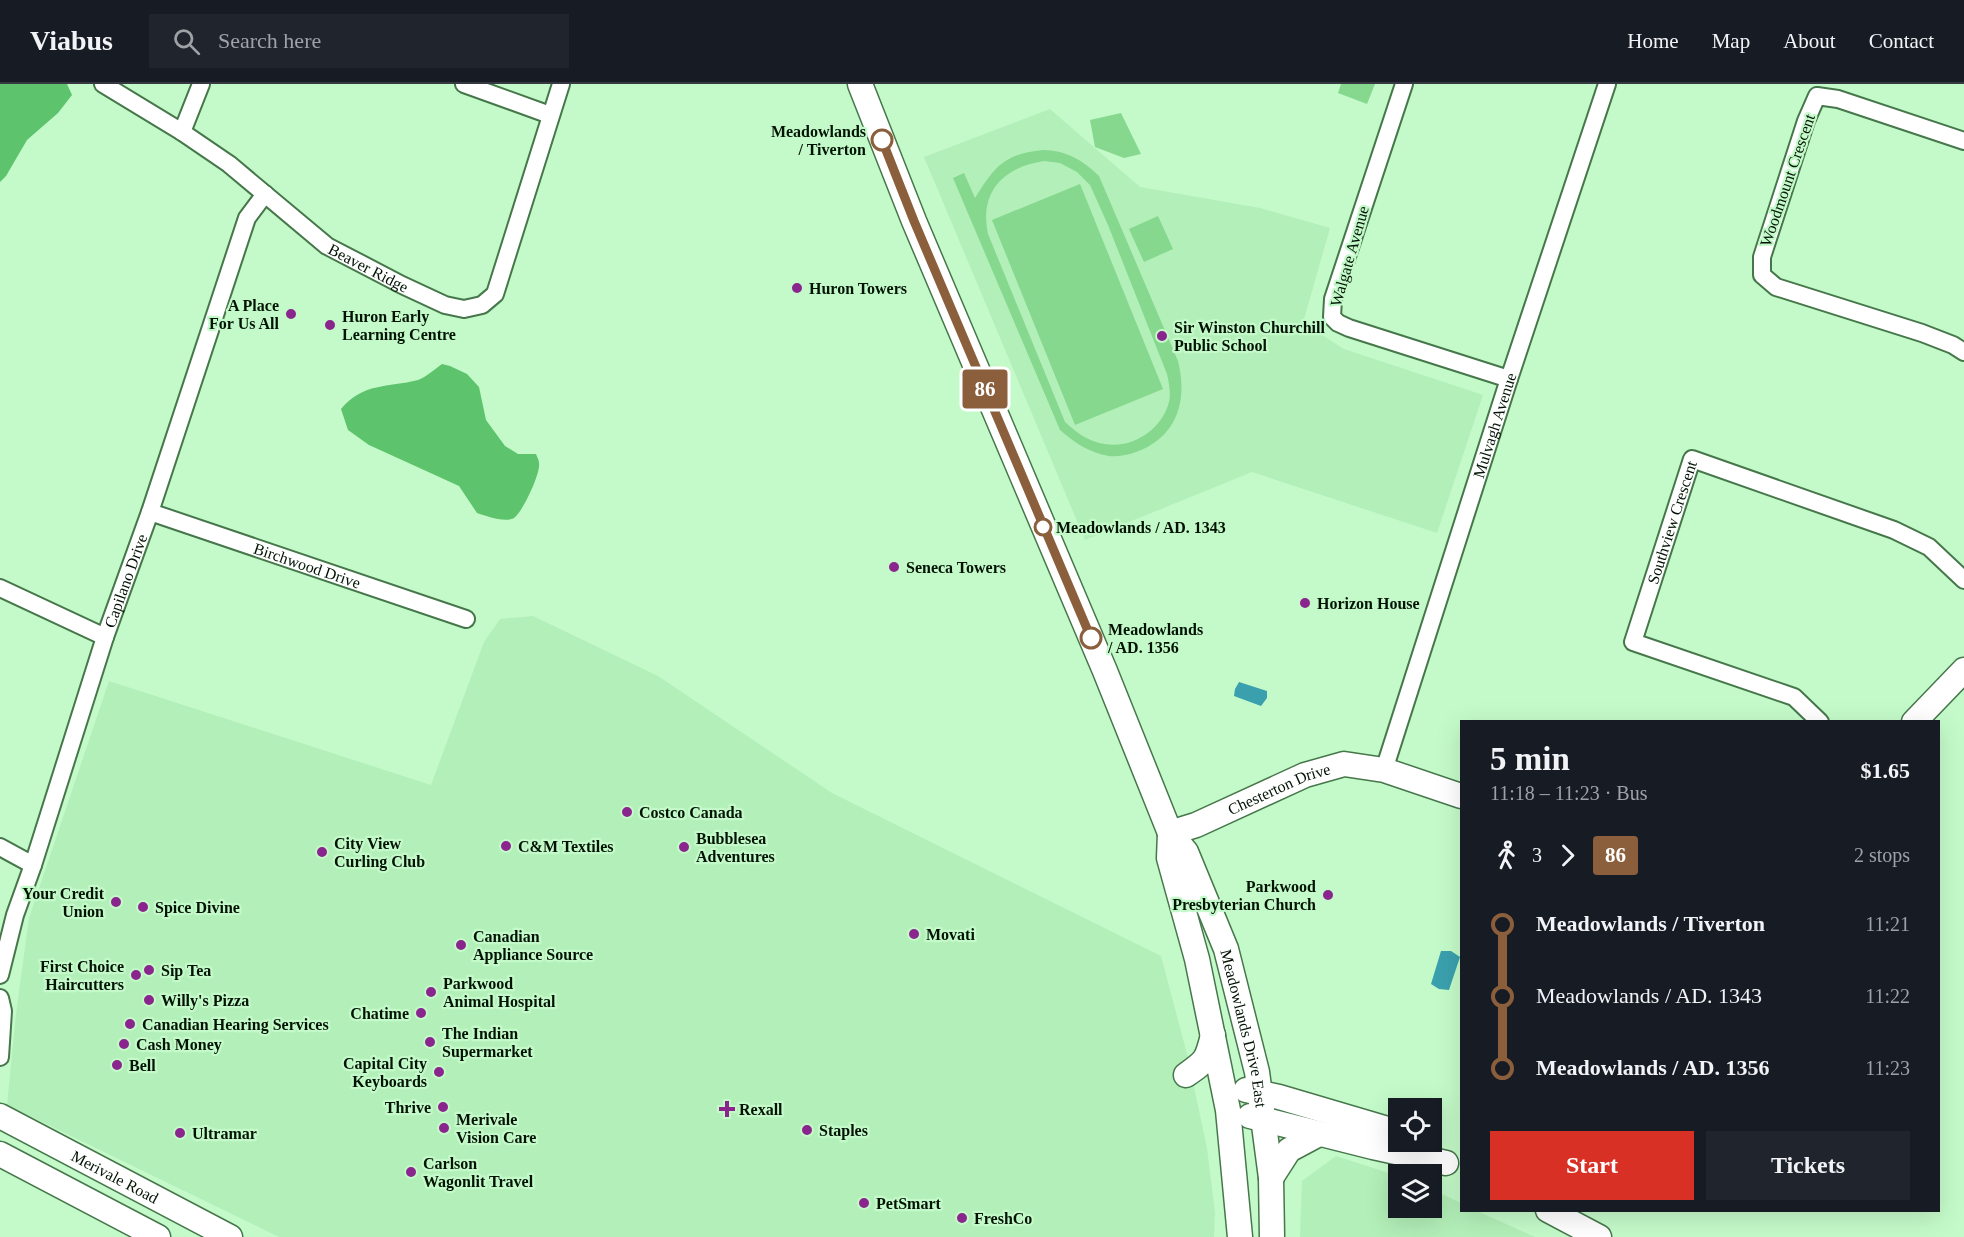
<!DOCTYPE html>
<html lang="en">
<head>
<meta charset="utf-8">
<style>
  :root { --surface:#171b24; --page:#20242c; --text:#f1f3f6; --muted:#9ea1a6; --line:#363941; --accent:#d93025 }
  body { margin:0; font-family:"Times New Roman",serif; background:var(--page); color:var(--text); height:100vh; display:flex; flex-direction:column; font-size:22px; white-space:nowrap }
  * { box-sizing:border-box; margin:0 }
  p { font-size:20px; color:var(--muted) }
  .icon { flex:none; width:33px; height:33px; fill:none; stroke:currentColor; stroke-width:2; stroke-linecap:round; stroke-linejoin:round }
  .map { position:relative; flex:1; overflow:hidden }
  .sheet { position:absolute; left:1460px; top:636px; width:480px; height:492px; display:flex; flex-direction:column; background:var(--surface); border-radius:0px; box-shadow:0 6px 24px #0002 }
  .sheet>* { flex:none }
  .badge { padding:0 12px; border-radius:4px; font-size:21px; line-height:39px }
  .buttons { position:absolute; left:1388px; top:1014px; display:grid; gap:12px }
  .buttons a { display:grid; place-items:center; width:54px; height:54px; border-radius:0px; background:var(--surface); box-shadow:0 6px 24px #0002; font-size:30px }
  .map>.badge { position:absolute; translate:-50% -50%; box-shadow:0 0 0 3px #fff }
  .legs { display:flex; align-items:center; gap:9px; height:66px; padding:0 30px; font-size:20px }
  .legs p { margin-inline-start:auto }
  .headline { display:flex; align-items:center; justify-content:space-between; height:102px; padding:0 30px }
  h1 { font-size:33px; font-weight:600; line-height:45px }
  .action { display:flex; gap:12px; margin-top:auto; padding:12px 30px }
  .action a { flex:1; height:69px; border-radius:0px; background:var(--accent); color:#fff; font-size:24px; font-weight:600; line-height:69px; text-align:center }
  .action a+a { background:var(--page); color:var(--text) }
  ul { padding:0 30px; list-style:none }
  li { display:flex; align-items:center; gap:21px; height:72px; font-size:22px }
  li i { display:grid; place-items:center; width:9px; height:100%; margin:0 8px; background:currentColor }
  li i::after { content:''; width:15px; height:15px; margin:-8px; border:4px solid; border-radius:50%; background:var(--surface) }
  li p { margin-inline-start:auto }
  li:first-child i { background:linear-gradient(#0000 50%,currentColor 0) }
  li:last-child i { background:linear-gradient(currentColor 50%,#0000 0) }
  header { display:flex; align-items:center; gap:36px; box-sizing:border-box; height:84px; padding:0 30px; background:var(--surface); border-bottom:2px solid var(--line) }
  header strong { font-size:28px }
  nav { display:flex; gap:33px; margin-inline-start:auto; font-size:21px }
  .search { width:420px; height:54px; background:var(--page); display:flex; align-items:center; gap:15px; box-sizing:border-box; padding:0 21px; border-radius:0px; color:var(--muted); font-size:22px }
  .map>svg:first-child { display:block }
  .built { fill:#b3efb8 }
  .green { fill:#85d88e; fill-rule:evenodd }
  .forest { fill:#5dc36c }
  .water { fill:#3aa0ad }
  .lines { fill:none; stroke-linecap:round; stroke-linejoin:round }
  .street-casing { stroke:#46774b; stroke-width:20 }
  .secondary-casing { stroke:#46774b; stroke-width:27 }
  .street { stroke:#fff; stroke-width:16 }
  .secondary { stroke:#fff; stroke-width:24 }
  .line-1-casing { stroke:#fff; stroke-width:14 }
  .line-1 { stroke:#8b5e3c; stroke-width:9 }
  .stop-1-dot { fill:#fff; stroke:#8b5e3c; stroke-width:3 }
  .poi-dot { fill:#8a258d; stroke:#c4fac9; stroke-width:2 }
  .labels { text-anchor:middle; stroke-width:4.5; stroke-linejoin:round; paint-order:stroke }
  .stop-label { font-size:16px; font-weight:bold; fill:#021304; stroke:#c4fac9; text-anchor:start }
  .street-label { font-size:16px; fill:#021304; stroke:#c4fac9 }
  .poi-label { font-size:16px; font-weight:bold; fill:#021304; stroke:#c4fac9; text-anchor:start }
</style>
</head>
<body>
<header>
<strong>Viabus</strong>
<div class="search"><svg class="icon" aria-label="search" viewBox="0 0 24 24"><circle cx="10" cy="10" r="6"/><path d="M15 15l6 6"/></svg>Search here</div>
<nav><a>Home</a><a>Map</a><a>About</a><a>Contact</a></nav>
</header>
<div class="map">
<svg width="1964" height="1153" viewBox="0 0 1964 1153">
  <rect width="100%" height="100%" fill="#c4fac9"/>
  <!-- built -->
  <g class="built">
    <path d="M1050 25 1140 103 1260 124 1330 144 1303 239 1344 265 1483 311 1437 449 1252 388 1085 456 924 73Z"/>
    <path d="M533 532 658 592 832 709 1161 872 1187 970 1207 1064 1215 1129 1214 1153H279L7 1021 16 930 29 834 109 597 431 701 484 558 500 535Z"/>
    <path d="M1336 1072 1398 1092V1124H1431V1105L1461 1119V1126L1477 1127 1535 1153H1300L1302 1097Z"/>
  </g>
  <!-- green -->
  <g class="green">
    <path d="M1341 0H1375L1367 20 1338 9Z"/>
    <path d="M1121 29 1141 70 1124 74 1095 63 1090 36Z"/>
    <path d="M1043 66C1065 66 1083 76 1099 92L1178 277C1188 317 1177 353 1136 368 1128 371 1117 373 1109 372 1089 369 1074 358 1060 346L953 94 964 89 975 114C995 82 1004 70 1043 66ZM1044 77 1060 79 1077 88 1090 101 1108 141 1167 290C1169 299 1171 309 1169 318 1162 345 1133 365 1105 360 1089 358 1077 349 1065 338L988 150C979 107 1004 83 1044 77Z"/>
    <path d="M1080 100 1163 305 1075 341 992 136Z"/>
    <path d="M1158 132 1173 165 1144 178 1129 145Z"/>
  </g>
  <!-- forest -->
  <g class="forest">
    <path d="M0 0H67L72 11 58 29 27 56 6 92 0 98Z"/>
    <path d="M442 280 450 282 467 290 479 303 486 336 505 362 518 370H536C537 373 539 376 539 379 541 389 522 429 514 434 505 439 486 432 477 429L459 402 369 361 348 346 341 325C364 298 387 304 418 296 426 293 435 285 442 280Z"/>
  </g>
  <!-- water -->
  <g class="water">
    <path d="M1239 598 1267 607V614L1261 622 1234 612 1235 605Z"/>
    <path d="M1441 867H1451L1460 873 1449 906 1439 905 1431 900Z"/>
  </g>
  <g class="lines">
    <defs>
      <g id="street">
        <path id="s1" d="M103 0 182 48 229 80 327 162 402 201 445 221 464 225 482 221 495 210 561 0"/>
        <path d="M464 0 550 31"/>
        <path d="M1404 0 1333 215 1332 233 1338 239 1349 244 1509 295"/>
        <path d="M182 48 201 0"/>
        <path d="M1964 57 1838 15 1817 12 1806 37 1762 173V191L1776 203 1922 249 1953 261 1964 268"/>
        <path id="s2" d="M150 428 466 535"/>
        <path d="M0 504 105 553"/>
        <path id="s3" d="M1820 638 1794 613 1633 558 1692 375 1894 446 1929 463 1964 496"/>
        <path id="s4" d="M1384 686 1509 295 1607 0"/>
        <path d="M0 763 33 781"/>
        <path id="s5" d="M0 891 15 831 33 781 105 553 150 428 247 134 265 110"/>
        <path d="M0 914 3 927 0 973"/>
      </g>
      <g id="secondary">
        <path id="s6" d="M860 0 914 137 1105 587 1170 749 1186 768 1226 865 1257 988 1271 1094 1272 1153"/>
        <path d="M1914 638 1964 586"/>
        <path d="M1170 749 1169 774 1197 875 1228 1026 1240 1153"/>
        <path id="s7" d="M1170 749 1196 741 1305 691 1344 680 1384 686 1461 712"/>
        <path d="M1186 991C1206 977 1207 976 1213 951"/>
        <path d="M1246 1006 1279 1013 1384 1044 1398 1050"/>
        <path id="s8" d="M0 1032 230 1153"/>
        <path d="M1250 1032 1373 1063 1446 1079"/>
        <path d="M0 1070 158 1153"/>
        <path d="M1271 1094 1289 1066 1319 1050"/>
        <path d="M1548 1126 1599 1153"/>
      </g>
    </defs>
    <!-- street casing -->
    <use href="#street" class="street-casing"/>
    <!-- secondary casing -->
    <use href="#secondary" class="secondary-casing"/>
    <!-- street -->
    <use href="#street" class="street"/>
    <!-- secondary -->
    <use href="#secondary" class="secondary"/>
  </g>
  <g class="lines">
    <defs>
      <path id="line-1" d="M882 56 914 137 1091 554"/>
    </defs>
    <!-- line-1 casing -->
    <use href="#line-1" class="line-1-casing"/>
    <!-- line-1 -->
    <use href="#line-1" class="line-1"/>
  </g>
  <!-- markers -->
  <g class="stop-1-dot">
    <circle cx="882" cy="56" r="10"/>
    <circle cx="1043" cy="443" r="8"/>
    <circle cx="1091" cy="554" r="10"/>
  </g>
  <g class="poi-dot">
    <circle cx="797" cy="204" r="6"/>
    <circle cx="291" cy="230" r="6"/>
    <circle cx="330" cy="241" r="6"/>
    <circle cx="1162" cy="252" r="6"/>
    <circle cx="894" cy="483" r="6"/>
    <circle cx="1305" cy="519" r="6"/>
    <circle cx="627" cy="728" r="6"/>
    <circle cx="506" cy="762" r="6"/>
    <circle cx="684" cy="763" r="6"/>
    <circle cx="322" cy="768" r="6"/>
    <circle cx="1328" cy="811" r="6"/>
    <circle cx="116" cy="818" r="6"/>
    <circle cx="143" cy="823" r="6"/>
    <circle cx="914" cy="850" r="6"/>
    <circle cx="461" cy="861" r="6"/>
    <circle cx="149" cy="886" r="6"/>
    <circle cx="136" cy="891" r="6"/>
    <circle cx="431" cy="908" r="6"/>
    <circle cx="149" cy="916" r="6"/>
    <circle cx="421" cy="929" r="6"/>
    <circle cx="130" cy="940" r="6"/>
    <circle cx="430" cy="958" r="6"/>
    <circle cx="124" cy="960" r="6"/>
    <circle cx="117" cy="981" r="6"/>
    <circle cx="439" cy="988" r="6"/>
    <circle cx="443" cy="1023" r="6"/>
    <path d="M724 1016h6v6h6v6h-6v6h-6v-6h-6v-6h6z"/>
    <circle cx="444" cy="1044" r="6"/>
    <circle cx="807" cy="1046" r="6"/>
    <circle cx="180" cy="1049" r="6"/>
    <circle cx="411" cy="1088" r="6"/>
    <circle cx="864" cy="1119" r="6"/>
    <circle cx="962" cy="1134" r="6"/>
  </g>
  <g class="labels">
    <!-- stop labels -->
    <g class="stop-label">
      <text x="866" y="53" text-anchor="end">Meadowlands<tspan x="866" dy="18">/ Tiverton</tspan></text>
      <text x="1056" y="449">Meadowlands / AD. 1343</text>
      <text x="1108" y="551">Meadowlands<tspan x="1108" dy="18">/ AD. 1356</tspan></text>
    </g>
    <!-- street labels -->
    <g class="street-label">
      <text transform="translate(1787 96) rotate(-71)" y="6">Woodmount Crescent</text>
      <text transform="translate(1349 172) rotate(-74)" y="6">Walgate Avenue</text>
      <text dy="6" stroke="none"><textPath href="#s1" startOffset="324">Beaver Ridge</textPath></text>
      <text dy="6" stroke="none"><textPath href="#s4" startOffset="362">Mulvagh Avenue</textPath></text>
      <text dy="6" stroke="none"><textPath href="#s3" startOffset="332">Southview Crescent</textPath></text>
      <text dy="6" stroke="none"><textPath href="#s2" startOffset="166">Birchwood Drive</textPath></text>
      <text dy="6" stroke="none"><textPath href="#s5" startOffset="414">Capilano Drive</textPath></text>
      <text dy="6" stroke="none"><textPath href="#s7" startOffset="118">Chesterton Drive</textPath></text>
      <text dy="6" stroke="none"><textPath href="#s6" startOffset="1022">Meadowlands Drive East</textPath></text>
      <text dy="6" stroke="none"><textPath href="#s8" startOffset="130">Merivale Road</textPath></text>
    </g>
    <!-- poi labels -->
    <g class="poi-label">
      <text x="809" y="210">Huron Towers</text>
      <text x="279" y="227" text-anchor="end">A Place<tspan x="279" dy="18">For Us All</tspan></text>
      <text x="342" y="238">Huron Early<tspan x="342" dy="18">Learning Centre</tspan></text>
      <text x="1174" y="249">Sir Winston Churchill<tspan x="1174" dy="18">Public School</tspan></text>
      <text x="906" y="489">Seneca Towers</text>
      <text x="1317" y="525">Horizon House</text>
      <text x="639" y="734">Costco Canada</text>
      <text x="696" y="760">Bubblesea<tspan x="696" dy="18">Adventures</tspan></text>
      <text x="334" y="765">City View<tspan x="334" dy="18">Curling Club</tspan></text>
      <text x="518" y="768">C&amp;M Textiles</text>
      <text x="1316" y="808" text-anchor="end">Parkwood<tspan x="1316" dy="18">Presbyterian Church</tspan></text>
      <text x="104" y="815" text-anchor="end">Your Credit<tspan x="104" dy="18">Union</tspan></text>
      <text x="155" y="829">Spice Divine</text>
      <text x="926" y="856">Movati</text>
      <text x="473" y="858">Canadian<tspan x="473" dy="18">Appliance Source</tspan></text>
      <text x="124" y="888" text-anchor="end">First Choice<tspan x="124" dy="18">Haircutters</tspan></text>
      <text x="161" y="892">Sip Tea</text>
      <text x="443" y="905">Parkwood<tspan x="443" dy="18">Animal Hospital</tspan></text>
      <text x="161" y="922">Willy's Pizza</text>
      <text x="409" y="935" text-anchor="end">Chatime</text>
      <text x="142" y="946">Canadian Hearing Services</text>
      <text x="442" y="955">The Indian<tspan x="442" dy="18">Supermarket</tspan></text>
      <text x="136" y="966">Cash Money</text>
      <text x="427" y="985" text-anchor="end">Capital City<tspan x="427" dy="18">Keyboards</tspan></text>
      <text x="129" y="987">Bell</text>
      <text x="431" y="1029" text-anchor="end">Thrive</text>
      <text x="739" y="1031">Rexall</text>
      <text x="456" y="1041">Merivale<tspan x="456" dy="18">Vision Care</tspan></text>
      <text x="819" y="1052">Staples</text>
      <text x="192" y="1055">Ultramar</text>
      <text x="423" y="1085">Carlson<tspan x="423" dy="18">Wagonlit Travel</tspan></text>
      <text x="876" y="1125">PetSmart</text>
      <text x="974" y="1140">FreshCo</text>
    </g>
  </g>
</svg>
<div class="buttons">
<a><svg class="icon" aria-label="locate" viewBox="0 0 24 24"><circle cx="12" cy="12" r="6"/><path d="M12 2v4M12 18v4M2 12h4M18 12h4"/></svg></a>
<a><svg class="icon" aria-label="layers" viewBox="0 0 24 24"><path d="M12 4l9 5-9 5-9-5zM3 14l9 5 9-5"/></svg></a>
</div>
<b class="badge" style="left:985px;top:305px;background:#8b5e3c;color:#fff">86</b>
<section class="sheet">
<div class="headline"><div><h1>5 min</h1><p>11:18 – 11:23 · Bus</p></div><b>$1.65</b></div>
<div class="legs"><svg class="icon" aria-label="walk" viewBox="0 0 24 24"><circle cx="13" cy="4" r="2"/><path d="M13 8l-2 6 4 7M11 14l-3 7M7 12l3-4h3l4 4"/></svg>3<svg class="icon" aria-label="forward" viewBox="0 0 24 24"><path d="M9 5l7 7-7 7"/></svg><b class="badge" style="background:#8b5e3c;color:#fff">86</b><p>2 stops</p></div>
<ul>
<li><i style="color:#8b5e3c"></i><b>Meadowlands / Tiverton</b><p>11:21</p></li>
<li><i style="color:#8b5e3c"></i><span>Meadowlands / AD. 1343</span><p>11:22</p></li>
<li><i style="color:#8b5e3c"></i><b>Meadowlands / AD. 1356</b><p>11:23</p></li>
</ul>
<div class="action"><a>Start</a><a>Tickets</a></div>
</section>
</div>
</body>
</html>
